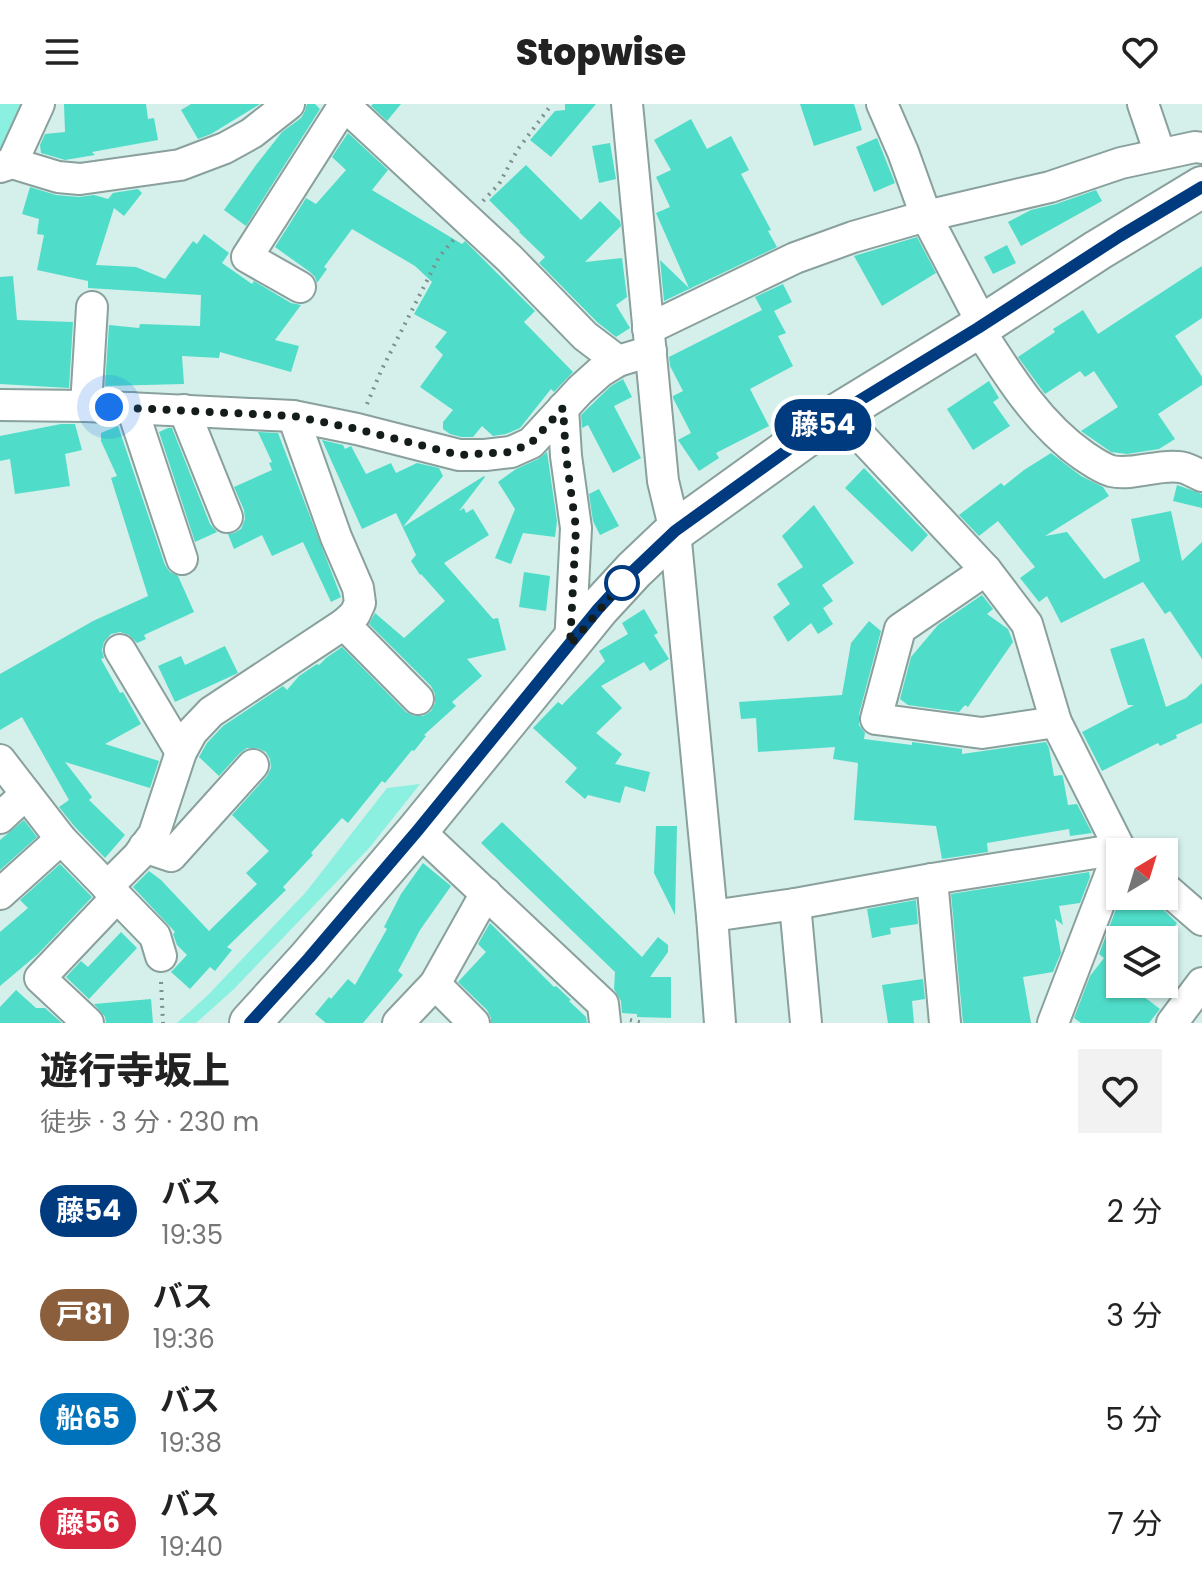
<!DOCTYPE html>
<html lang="ja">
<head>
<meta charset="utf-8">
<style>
  :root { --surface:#fff; --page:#f2f2f2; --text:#222; --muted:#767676 }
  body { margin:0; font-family:Poppins,"Noto Sans JP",sans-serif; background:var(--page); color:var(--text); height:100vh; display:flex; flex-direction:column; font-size:30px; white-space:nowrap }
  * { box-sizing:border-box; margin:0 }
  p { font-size:26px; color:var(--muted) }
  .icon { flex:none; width:44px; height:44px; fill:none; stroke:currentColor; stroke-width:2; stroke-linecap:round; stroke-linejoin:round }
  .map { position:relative; height:919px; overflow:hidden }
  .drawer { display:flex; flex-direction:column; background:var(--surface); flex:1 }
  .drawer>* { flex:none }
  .badge { padding:0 16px; border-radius:26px; font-size:28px; line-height:52px }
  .needle { width:52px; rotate:38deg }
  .fabs { position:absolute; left:1106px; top:734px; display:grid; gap:16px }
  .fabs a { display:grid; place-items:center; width:72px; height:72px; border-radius:0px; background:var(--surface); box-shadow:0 2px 6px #0004; font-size:40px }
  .you { position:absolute; width:40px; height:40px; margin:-20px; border:6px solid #fff; border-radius:50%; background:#1a73e8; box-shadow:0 0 0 12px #1a73e833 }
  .map>.badge { position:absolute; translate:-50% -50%; box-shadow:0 0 0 4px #fff }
  .round { display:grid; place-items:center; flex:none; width:84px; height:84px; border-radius:0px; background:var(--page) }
  .headline { display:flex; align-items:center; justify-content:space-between; height:136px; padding:0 40px }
  h1 { font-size:38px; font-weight:800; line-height:60px }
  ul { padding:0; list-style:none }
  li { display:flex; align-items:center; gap:24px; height:104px; padding:0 40px }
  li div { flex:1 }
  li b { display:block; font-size:30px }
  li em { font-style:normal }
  li .badge { min-width:88px; font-weight:700; text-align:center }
  header { display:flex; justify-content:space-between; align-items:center; height:104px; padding:0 40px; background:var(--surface); font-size:36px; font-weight:800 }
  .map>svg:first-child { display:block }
  .green { fill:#8bf0df }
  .building { fill:#4fddc9 }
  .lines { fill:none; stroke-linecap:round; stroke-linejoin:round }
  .minor-casing { stroke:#89a09c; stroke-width:34 }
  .major-casing { stroke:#89a09c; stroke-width:44 }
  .path { stroke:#7e908d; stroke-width:4; stroke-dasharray:2 6; stroke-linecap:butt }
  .minor { stroke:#fff; stroke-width:30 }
  .major { stroke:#fff; stroke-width:40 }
  .line-casing { stroke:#fff; stroke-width:18 }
  .line { stroke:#003b80; stroke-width:12 }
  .walk { stroke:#141d1b; stroke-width:8; stroke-dasharray:0 14.4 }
  .stop-dot { fill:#fff; stroke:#003b80; stroke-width:4 }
</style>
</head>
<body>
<header><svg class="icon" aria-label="menu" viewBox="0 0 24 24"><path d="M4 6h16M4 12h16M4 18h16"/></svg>Stopwise<svg class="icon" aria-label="heart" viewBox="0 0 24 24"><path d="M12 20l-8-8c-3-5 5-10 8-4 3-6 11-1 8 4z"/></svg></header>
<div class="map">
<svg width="1202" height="919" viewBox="0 0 1202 919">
  <rect width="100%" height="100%" fill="#d5efea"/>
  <!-- green -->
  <g class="green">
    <path d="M0 0H27V4L0 45Z"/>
    <path d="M420 680 370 743 233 886 196 919H177L208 891 306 788 387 684Z"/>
  </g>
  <!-- building -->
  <g class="building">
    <path d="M64 0H146L148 15 154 14 158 36 92 48 95 51 65 56 41 49 40 41 45 30 65 28Z"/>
    <path d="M191 0H260L211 30 198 35 181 6Z"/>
    <path d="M307 0H315L320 5 246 122 224 106 256 61 282 28 301 14 305 7Z"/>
    <path d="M373 0H401L387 17 371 2Z"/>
    <path d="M565 0H596L551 53 530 36 555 7 565 6Z"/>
    <path d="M800 0H854L862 26 814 42Z"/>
    <path d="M691 15 707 45 731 32 749 66 741 70 771 126 768 127 777 143 664 197 660 156 689 184 656 109 670 103 656 73 671 66 654 36Z"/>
    <path d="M348 29 388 66 372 86 462 140 465 137 535 207 524 218 573 268 554 288 551 285 520 324 506 330 493 332 482 322 473 333H461L450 330 443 325V318L453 306 420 283 443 251 435 243 447 228 414 210 432 178 415 162 352 125 324 163 327 165 317 179 315 173 310 168 275 143 306 94 316 100 346 66 332 53Z"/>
    <path d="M877 34 895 79 874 88 856 43Z"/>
    <path d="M610 39 616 75 599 79 592 42Z"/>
    <path d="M526 61 581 116 600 97 620 117 621 122 585 158 622 154 627 193 616 201 630 224 616 233 597 218 539 159 545 153 519 128 520 127 489 96Z"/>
    <path d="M30 83 56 91 79 93 94 91 108 95 113 89 138 85 142 89 124 112 114 104 96 161 136 163 165 175 193 137 197 140 204 130 229 149 222 159 252 180 254 177 291 199 301 201 275 236 299 242 291 268 220 248 219 254 182 252 184 280 105 282 109 221 139 224 140 220 200 222 201 191 88 184V177L37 166 44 131 37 130 39 115 22 110Z"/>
    <path d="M1096 86 1102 97 1021 142 1008 118 1031 106 1056 100Z"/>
    <path d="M917 133 936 169 882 202 854 152Z"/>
    <path d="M1007 141 1016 159 993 170 984 153Z"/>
    <path d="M1202 162V214L1175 232 1202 273V281L1158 310 1175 335 1159 345 1127 350 1111 348 1081 327 1118 303 1094 267 1085 273 1080 267 1045 290 1018 253 1055 228 1053 225 1083 206 1098 230Z"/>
    <path d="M13 172 17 216 73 218 69 284 0 280V173Z"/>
    <path d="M783 180 792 198 774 207 786 229 778 232 793 262 750 285 769 322 716 349 719 354 699 367 678 336 691 329 673 294V292L683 287 670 262 669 253 762 206 755 193Z"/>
    <path d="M623 275 632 293 614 302 641 354 613 369 588 321 582 324 581 311 611 282Z"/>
    <path d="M989 277 999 294 993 298 1010 322 973 346 947 305Z"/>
    <path d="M61 320H75L82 346 65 350 70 382 15 390 10 355 0 357V332Z"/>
    <path d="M118 322 165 461 170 468 178 472 194 508 144 531 146 535 137 539 129 531 120 528 111 530 104 538 102 546 104 554 101 555 120 589 123 588 141 620 105 640 159 657 150 684 65 658 92 693 89 696 125 731 105 754 75 723 59 703 69 696 22 613 0 626V570L93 517 148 492 111 374 117 372 101 337V329Z"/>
    <path d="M168 324H172L210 420 217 428 195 438 159 328Z"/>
    <path d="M258 328 278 329 341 493 331 498 303 438 272 452 262 431 234 445 228 430 234 429 241 425 245 415 244 406 234 383 272 366 269 359 272 358Z"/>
    <path d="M322 336 343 341 345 345 351 342 366 370 391 359 396 369 417 359 439 364 443 372 403 423 484 372 485 373 459 407 464 404 466 409 473 405 489 431 444 459 493 515 498 514 506 546 467 555 482 572 452 598 456 602 424 631 426 632 414 647 412 646 385 679 382 677 348 719 342 714 311 749 313 751 283 783 286 786 227 843 232 846 215 867 210 863 190 885 171 868 187 851 177 841 173 830 175 828 133 783 149 767 161 776 209 827 257 780 246 769 269 747 232 711 267 672 271 664 270 655 266 648 257 644H247L240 649 219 672 199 653 207 639 223 622 283 582 287 586 299 572 317 560 319 561 326 554 342 543 406 608 414 612H423L431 607 435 599V590L431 582 369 520 375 509 404 534 445 497 421 470 420 471 411 457 416 451 396 409 362 425Z"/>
    <path d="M547 348 557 417 555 433 523 429 511 460 495 454 515 405 498 378 516 365 538 355Z"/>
    <path d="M1051 349 1081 372 1103 383 1109 392 1045 432 1067 428 1104 475 1140 457 1131 415 1171 407 1182 457 1202 438V555L1170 507 1165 510 1143 478 1061 519 1047 492 1039 498 1020 474 1035 463 998 417 979 432 959 411 1001 379 1004 382 1024 366Z"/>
    <path d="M864 364 928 431 912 448 845 384Z"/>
    <path d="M1177 381 1202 390V404L1173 397Z"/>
    <path d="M599 385 619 422 600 431 593 417 589 390Z"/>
    <path d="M814 401 854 459 822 481 833 497 823 504 833 520 818 530 811 519 788 538 773 513 790 500 777 480 803 463 782 432Z"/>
    <path d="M524 468 550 472 546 507 519 503Z"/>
    <path d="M982 491 993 505 987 510 1008 525 1013 538 968 603 965 601 959 608 908 601 900 595 911 553 938 521Z"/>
    <path d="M644 505 658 529 654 531 669 555 650 567 644 558 601 582 622 604 596 629 622 650 615 660 650 668 645 688 625 682 620 699 588 691 585 695 565 678 577 664 533 624 558 598 562 601 605 557 599 547 628 530 622 519Z"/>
    <path d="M869 517 881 527 859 610V621L865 629 864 635 912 641V638L962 645V650L1046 638 1049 644 1054 672 1062 671 1063 673 1068 701 1077 700 1092 729 1070 732 1069 725 987 739 988 748 942 755 936 722 854 716 858 659 833 655 835 643 758 648 756 614 741 615 739 598 842 591 851 539Z"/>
    <path d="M1144 534 1166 603 1186 594 1202 579V619L1176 631 1177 634 1160 642 1158 639 1102 667 1082 628 1134 601H1128L1110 545Z"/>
    <path d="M225 542 238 569 175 598 158 562 181 552 185 561Z"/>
    <path d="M24 716 37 733 0 766V736Z"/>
    <path d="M502 718 642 853 658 833 668 841V848L650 873H671V914L637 913V910L622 909 621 897 614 885 615 868 481 739Z"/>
    <path d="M656 722H677L675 811 654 769Z"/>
    <path d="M423 759 451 782 420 826 410 845 398 867 403 871 363 919H326L315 910 329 893 331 895 348 875 355 881 387 825 384 823 401 790Z"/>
    <path d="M60 760 92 793 38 850 0 882V828L28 804 20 796Z"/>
    <path d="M1089 768 1090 773 1080 799 1059 802 1063 821 1055 815 1061 849 1053 868 1023 873 1031 919H963L951 790Z"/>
    <path d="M1121 792H1149L1177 819 1164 836H1120V880H1127L1160 905 1149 919H1081L1074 914 1090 872 1104 854 1099 850Z"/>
    <path d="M916 796 918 820 890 824 891 830 872 834 867 805Z"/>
    <path d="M490 819 554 883 556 882 571 896 569 897 586 913 587 919H491V914L487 906 458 878 485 849 486 848 478 840Z"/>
    <path d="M121 828 137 844 89 895 66 873 81 857 88 863Z"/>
    <path d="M923 875 925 895 912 897 914 919H888L882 881Z"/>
    <path d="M16 886 36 904H45L62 919H0V903Z"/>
    <path d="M151 895 153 919H106L105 913 94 900Z"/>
  </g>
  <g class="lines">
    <defs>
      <g id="minor">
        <path d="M343 0 509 154 585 232 618 257"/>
        <path d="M627 0 663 377 675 427 712 812 720 919"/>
        <path d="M882 0 903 48 926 112 983 221"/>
        <path d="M1143 0 1160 50"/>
        <path d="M12 59 58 73 80 75 180 61 225 44 252 29 289 0"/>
        <path d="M0 63 12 59 39 0"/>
        <path d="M300 183 247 153 344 1"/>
        <path d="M978 224C1008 271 1038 320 1084 352 1093 358 1101 364 1111 367 1133 372 1158 360 1179 363 1186 363 1195 369 1202 372"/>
        <path d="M648 225 795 154 853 133 926 112 1050 83 1121 59 1195 43 1202 44"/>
        <path d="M0 301 86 302 293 312 357 325 459 351H485L511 348 531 339 580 286 600 268 618 257 651 247"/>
        <path d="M86 302 92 203"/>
        <path d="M132 304 182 455"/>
        <path d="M563 304 566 352 576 424 570 541"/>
        <path d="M184 306 227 413"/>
        <path d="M839 309 986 466 1027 520 1056 618 1120 745 1123 748"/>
        <path d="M986 466 900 525 876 615 982 629 1056 618"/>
        <path d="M344 520 418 595"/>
        <path d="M120 546 181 648"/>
        <path d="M0 656 61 735 155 832 161 852"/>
        <path d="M0 714 26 690"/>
        <path d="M418 726 603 900 605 919"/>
        <path d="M144 743 171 752 253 661"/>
        <path d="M932 775 945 919"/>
        <path d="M107 783 138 752 154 730 181 648 192 628 211 608 344 520 355 510 360 499 358 484 336 433 293 312"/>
        <path d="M1164 783 1202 816"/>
        <path d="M0 790 61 735"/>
        <path d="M795 800 806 919"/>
        <path d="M712 812 795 800 932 775 1120 745"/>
        <path d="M435 880 474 919"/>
        <path d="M88 919 40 874 117 793"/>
        <path d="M398 919 435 880 486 789"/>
        <path d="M1053 919 1120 745"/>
        <path d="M1172 919 1202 879"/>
      </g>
      <path id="major" d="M250 919 309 854 418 726 598 505 634 466 675 427 839 309 978 224 1098 146 1202 83"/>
    </defs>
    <!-- minor casing -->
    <use href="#minor" class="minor-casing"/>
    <!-- major casing -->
    <use href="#major" class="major-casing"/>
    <!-- path -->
    <g class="path">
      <path d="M483 97 499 80 518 45 552 0"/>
      <path d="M367 300 381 267 439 153 454 135"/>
      <path d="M161 878 163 919"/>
      <path d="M630 916 644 919"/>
    </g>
    <!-- minor -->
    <use href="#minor" class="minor"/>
    <!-- major -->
    <use href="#major" class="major"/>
  </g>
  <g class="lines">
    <defs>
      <path id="line" d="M250 919 309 854 418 726 598 505 634 466 675 427 839 309 978 224 1120 132 1202 83"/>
    </defs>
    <!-- line casing -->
    <use href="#line" class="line-casing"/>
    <!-- line -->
    <use href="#line" class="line"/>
    <!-- walk -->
    <path class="walk" d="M109 303 293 312 357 325 459 351 511 348 531 339 563 304 566 352 576 424 570 541 622 479"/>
  </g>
  <!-- markers -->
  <circle class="stop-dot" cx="622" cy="479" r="16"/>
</svg>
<div class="fabs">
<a><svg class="needle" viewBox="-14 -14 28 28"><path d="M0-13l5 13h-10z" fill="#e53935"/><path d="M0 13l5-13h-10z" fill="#767676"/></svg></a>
<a><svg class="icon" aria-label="layers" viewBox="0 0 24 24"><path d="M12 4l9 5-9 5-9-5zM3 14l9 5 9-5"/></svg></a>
</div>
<div class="you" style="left:109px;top:303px"></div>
<b class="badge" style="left:823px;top:321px;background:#003b80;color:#fff">藤54</b>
</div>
<section class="drawer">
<div class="headline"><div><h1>遊行寺坂上</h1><p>徒歩 · 3 分 · 230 m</p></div><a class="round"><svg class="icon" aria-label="heart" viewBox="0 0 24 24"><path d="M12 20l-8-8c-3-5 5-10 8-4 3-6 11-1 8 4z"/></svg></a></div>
<ul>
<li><span class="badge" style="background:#003b80;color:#fff">藤54</span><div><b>バス</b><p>19:35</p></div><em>2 分</em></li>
<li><span class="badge" style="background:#8b5e3c;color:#fff">戸81</span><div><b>バス</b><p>19:36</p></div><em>3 分</em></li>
<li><span class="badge" style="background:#0072bc;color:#fff">船65</span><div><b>バス</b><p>19:38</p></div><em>5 分</em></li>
<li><span class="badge" style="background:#d7263d;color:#fff">藤56</span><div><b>バス</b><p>19:40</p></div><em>7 分</em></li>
</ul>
</section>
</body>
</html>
